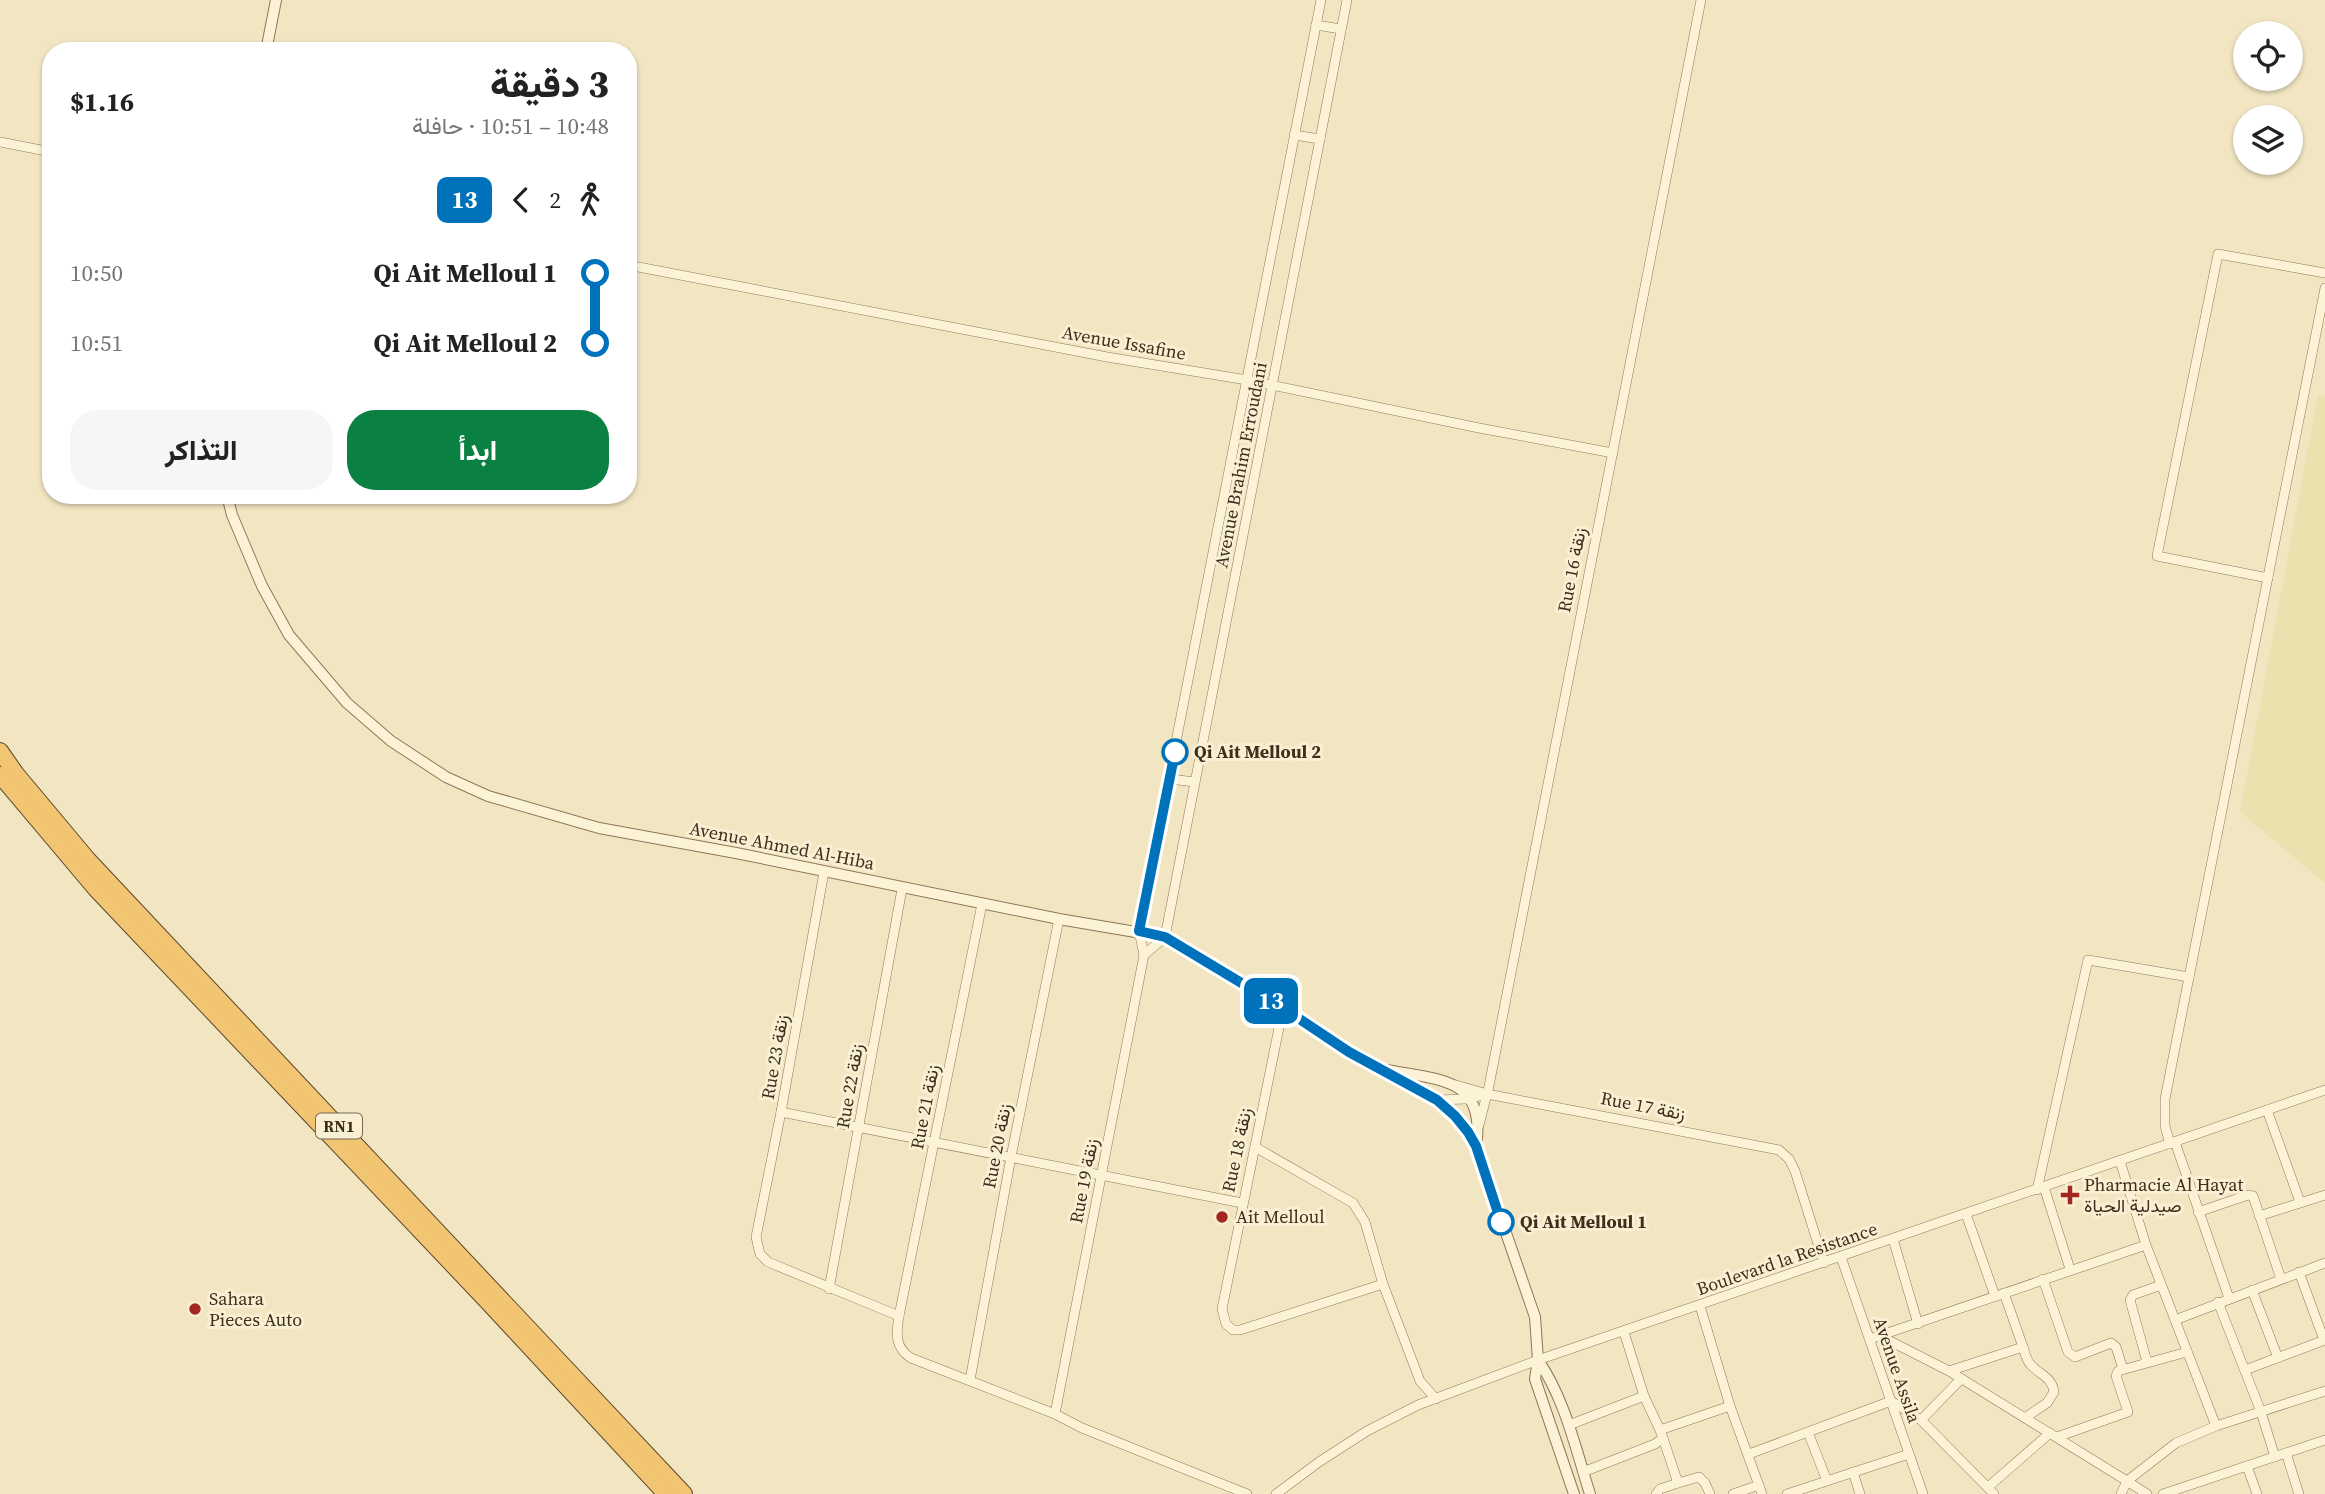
<!DOCTYPE html>
<html lang="ar">
<head>
<meta charset="utf-8">
<style>
  :root { --surface:#fff; --page:#f6f6f6; --text:#222; --muted:#767676; --accent:#0b8043 }
  body { margin:0; font-family:"Source Serif 4",Vazirmatn,serif; background:var(--page); color:var(--text); direction:rtl; height:100vh; display:flex; flex-direction:column; font-size:26px; white-space:nowrap }
  * { box-sizing:border-box; margin:0 }
  p { font-size:23px; color:var(--muted) }
  .icon { flex:none; width:38px; height:38px; fill:none; stroke:currentColor; stroke-width:2; stroke-linecap:round; stroke-linejoin:round }
  .map { position:relative; flex:1; overflow:hidden; direction:ltr }
  .details { position:absolute; left:42px; top:42px; width:595px; height:462px; display:flex; flex-direction:column; background:var(--surface); border-radius:28px; box-shadow:0 2px 5px #0004; direction:rtl }
  .details>* { flex:none }
  .badge { padding:0 14px; border-radius:10px; font-size:24px; line-height:46px }
  .tools { position:absolute; left:2233px; top:21px; display:grid; gap:14px }
  .tools a { display:grid; place-items:center; width:70px; height:70px; border-radius:50%; background:var(--surface); box-shadow:0 2px 5px #0004; font-size:35px }
  .map>.badge { position:absolute; translate:-50% -50%; box-shadow:0 0 0 4px #fff }
  .legs { display:flex; align-items:center; gap:10px; height:77px; padding:0 28px; font-size:23px }
  .legs p { margin-inline-start:auto }
  .headline { display:flex; align-items:center; justify-content:space-between; height:119px; padding:0 28px }
  h1 { font-size:38px; font-weight:800; line-height:52px }
  .action { display:flex; gap:14px; margin-top:auto; padding:14px 28px }
  .action a { flex:1; height:80px; border-radius:28px; background:var(--accent); color:#fff; font-size:28px; font-weight:800; line-height:80px; text-align:center }
  .action a+a { background:var(--page); color:var(--text) }
  ul { padding:0 28px; list-style:none }
  li { display:flex; align-items:center; gap:24px; height:70px; font-size:26px }
  li i { display:grid; place-items:center; width:10px; height:100%; margin:0 9px; background:currentColor }
  li i::after { content:''; width:18px; height:18px; margin:-9px; border:5px solid; border-radius:50%; background:var(--surface) }
  li p { margin-inline-start:auto }
  li:first-child i { background:linear-gradient(#0000 50%,currentColor 0) }
  li:last-child i { background:linear-gradient(currentColor 50%,#0000 0) }
  .map>svg:first-child { display:block }
  .farmland { fill:#e9e2af }
  .lines { fill:none; stroke-linecap:round; stroke-linejoin:round }
  .minor-casing { stroke:#8e7757; stroke-width:10 }
  .tertiary-casing { stroke:#8e7757; stroke-width:12 }
  .trunk-casing { stroke:#5c442c; stroke-width:18 }
  .minor { stroke:#fcf3d7; stroke-width:9 }
  .tertiary { stroke:#fcf3d7; stroke-width:10 }
  .trunk { stroke:#f1c571; stroke-width:16 }
  .line-1-casing { stroke:#fff; stroke-width:16 }
  .line-1 { stroke:#0072bc; stroke-width:10 }
  .stop-1-dot { fill:#fff; stroke:#0072bc; stroke-width:3.5 }
  .poi-dot { fill:#a42621; stroke:#f9f0d3; stroke-width:2.5 }
  .labels { text-anchor:middle; stroke-width:6; stroke-linejoin:round; paint-order:stroke }
  .shield { fill:#f9f0d3; stroke:#756854; stroke-width:2 }
  .shield-label { font-size:16px; font-weight:bold; fill:#3d2e1d }
  .street-label { font-size:18px; fill:#3d2e1d; stroke:#f9f0d3 }
  .stop-label { font-size:18px; font-weight:bold; fill:#3d2e1d; stroke:#f9f0d3; text-anchor:start }
  .poi-label { font-size:18px; fill:#3d2e1d; stroke:#f9f0d3; text-anchor:start }
</style>
</head>
<body>
<div class="map">
<svg width="2325" height="1494" viewBox="0 0 2325 1494">
  <rect width="100%" height="100%" fill="#f2e6c2"/>
  <!-- farmland -->
  <path class="farmland" d="M2318 395 2325 397V883L2240 812Z"/>
  <g class="lines">
    <defs>
      <g id="minor">
        <path d="M1316 25 1341 29"/>
        <path d="M1294 135 1320 139"/>
        <path d="M0 142 51 152"/>
        <path d="M628 265 1107 357 1247 380 1479 428 1613 453"/>
        <path d="M2268 578 2157 556 2218 254 2325 273"/>
        <path d="M1170 779 1195 782"/>
        <path d="M824 872 781 1112 756 1237 760 1254 768 1262 899 1316"/>
        <path d="M982 904 899 1316C896 1334 895 1348 911 1358L1055 1414 1082 1428 1247 1494"/>
        <path d="M1144 955 1165 937 1347 0"/>
        <path d="M1283 1008 1222 1309 1226 1324 1233 1330H1240L1383 1284"/>
        <path d="M1456 1085 1487 1094 1779 1150 1789 1159 1795 1171 1824 1263"/>
        <path d="M1437 1100 1466 1099 1487 1094"/>
        <path d="M2267 1110 2300 1202"/>
        <path d="M781 1112 1242 1203"/>
        <path d="M1479 1125 1489 1086 1701 0"/>
        <path d="M2175 1142 2229 1298"/>
        <path d="M2170 1144 2165 1126V1099L2325 288"/>
        <path d="M1255 1147 1353 1203 1365 1222 1383 1284 1420 1381 1436 1399"/>
        <path d="M2120 1161 2146 1245 2216 1426"/>
        <path d="M2044 1187 2070 1269"/>
        <path d="M2037 1190 2088 960 2189 977"/>
        <path d="M2198 1212 2248 1195 2253 1196 2281 1279"/>
        <path d="M1966 1214 1995 1296"/>
        <path d="M2259 1216 2325 1195"/>
        <path d="M1893 1239 1918 1324"/>
        <path d="M1841 1257 1923 1494"/>
        <path d="M2299 1272 2324 1340"/>
        <path d="M2043 1279 2068 1352 2075 1357 2111 1343 2116 1347 2123 1369"/>
        <path d="M829 1289 902 889"/>
        <path d="M2252 1290 2278 1358"/>
        <path d="M2004 1293 2023 1347"/>
        <path d="M2218 1302 2261 1412 2275 1457"/>
        <path d="M1700 1306 1730 1406 1762 1494"/>
        <path d="M2175 1320 2325 1263"/>
        <path d="M1624 1332 1644 1396"/>
        <path d="M1882 1337 1949 1371 2127 1481 2176 1443 2216 1426 2325 1391"/>
        <path d="M1870 1339 2146 1245"/>
        <path d="M2147 1362 2130 1300 2133 1295 2161 1285"/>
        <path d="M2245 1370 2325 1340"/>
        <path d="M1949 1371 2023 1347C2025 1353 2026 1360 2031 1365 2040 1375 2052 1377 2054 1392L2047 1403 2026 1417"/>
        <path d="M970 1380 1011 1157 1059 919"/>
        <path d="M1055 1414 1144 955 1139 931 1321 0"/>
        <path d="M1921 1420 1961 1379"/>
        <path d="M1569 1425 1644 1396 1660 1430"/>
        <path d="M1808 1432 1827 1481"/>
        <path d="M2057 1437 2128 1412 2116 1376 2118 1371 2187 1352"/>
        <path d="M1663 1438 1678 1483 1699 1477 1705 1483 1710 1494"/>
        <path d="M2286 1453 2299 1494"/>
        <path d="M1749 1454 1891 1401 1921 1420 1994 1494"/>
        <path d="M2247 1466 2257 1494"/>
        <path d="M1583 1472 1655 1444 1663 1438 1660 1430 1730 1406"/>
        <path d="M1853 1472 1860 1494"/>
        <path d="M1988 1487 2050 1433"/>
        <path d="M1276 1494 1319 1462 1367 1431 1418 1405 1538 1360 2325 1090"/>
        <path d="M1656 1494 1660 1489 1678 1483"/>
        <path d="M1733 1494 1759 1485"/>
        <path d="M1787 1494 1909 1454"/>
        <path d="M2121 1494 2127 1481 2147 1494"/>
        <path d="M2163 1494 2325 1440"/>
      </g>
      <g id="tertiary">
        <path d="M266 51 276 0"/>
        <path d="M227 495 232 515 262 586 289 635 347 703 391 741 446 777 488 796 599 828 736 853 1059 919 1165 937 1283 1008 1349 1052 1437 1100 1465 1126 1476 1146 1535 1317 1538 1360 1535 1379 1574 1494"/>
        <path d="M1387 1070C1438 1080 1487 1077 1476 1146"/>
        <path d="M1538 1360C1565 1399 1576 1450 1590 1494"/>
      </g>
      <g id="trunk">
        <path d="M0 751 16 774 88 860 684 1494"/>
        <path d="M0 775 96 889 488 1302 666 1494"/>
      </g>
    </defs>
    <!-- minor casing -->
    <use href="#minor" class="minor-casing"/>
    <!-- tertiary casing -->
    <use href="#tertiary" class="tertiary-casing"/>
    <!-- trunk casing -->
    <use href="#trunk" class="trunk-casing"/>
    <!-- minor -->
    <use href="#minor" class="minor"/>
    <!-- tertiary -->
    <use href="#tertiary" class="tertiary"/>
    <!-- trunk -->
    <use href="#trunk" class="trunk"/>
  </g>
  <g class="lines">
    <defs>
      <path id="line-1" d="M1175 752 1139 931 1165 937 1283 1008 1349 1052 1437 1100 1455 1116 1468 1132 1476 1146 1501 1222"/>
    </defs>
    <!-- line-1 casing -->
    <use href="#line-1" class="line-1-casing"/>
    <!-- line-1 -->
    <use href="#line-1" class="line-1"/>
  </g>
  <!-- markers -->
  <g class="stop-1-dot">
    <circle cx="1175" cy="752" r="12"/>
    <circle cx="1501" cy="1222" r="12"/>
  </g>
  <g class="poi-dot">
    <path d="M2066.5 1184.5h7v7h7v7h-7v7h-7v-7h-7v-7h7z"/>
    <circle cx="1222" cy="1217" r="7"/>
    <circle cx="195" cy="1309" r="7"/>
  </g>
  <g class="labels">
    <!-- shield labels -->
    <rect class="shield" x="316" y="1113.5" width="46" height="25" rx="5"/>
    <g class="shield-label">
      <text x="339" y="1132">RN1</text>
    </g>
    <!-- street labels -->
    <g class="street-label">
      <text transform="translate(1124 343) rotate(10)" y="6">Avenue Issafine</text>
      <text transform="translate(1241 465) rotate(-79)" y="6">Avenue Brahim Erroudani</text>
      <text transform="translate(1572 570) rotate(-79)" y="6">Rue 16 زنقة</text>
      <text transform="translate(782 846) rotate(11)" y="6">Avenue Ahmed Al-Hiba</text>
      <text transform="translate(775 1057) rotate(-80)" y="6">Rue 23 زنقة</text>
      <text transform="translate(850 1086) rotate(-80)" y="6">Rue 22 زنقة</text>
      <text transform="translate(1643 1106) rotate(11)" y="6">Rue 17 زنقة</text>
      <text transform="translate(925 1107) rotate(-79)" y="6">Rue 21 زنقة</text>
      <text transform="translate(997 1146) rotate(-79)" y="6">Rue 20 زنقة</text>
      <text transform="translate(1237 1150) rotate(-78)" y="6">Rue 18 زنقة</text>
      <text transform="translate(1084 1181) rotate(-79)" y="6">Rue 19 زنقة</text>
      <text transform="translate(1787 1259) rotate(-19)" y="6">Boulevard la Resistance</text>
      <text transform="translate(1897 1370) rotate(71)" y="6">Avenue Assila</text>
    </g>
    <!-- stop labels -->
    <g class="stop-label">
      <text x="1194" y="758">Qi Ait Melloul 2</text>
      <text x="1520" y="1228">Qi Ait Melloul 1</text>
    </g>
    <!-- poi labels -->
    <g class="poi-label">
      <text x="2084" y="1191">Pharmacie Al Hayat<tspan x="2084" dy="21">صيدلية الحياة</tspan></text>
      <text x="1236" y="1223">Ait Melloul</text>
      <text x="209" y="1305">Sahara<tspan x="209" dy="21">Pieces Auto</tspan></text>
    </g>
  </g>
</svg>
<div class="tools">
<a><svg class="icon" aria-label="locate" viewBox="0 0 24 24"><circle cx="12" cy="12" r="6"/><path d="M12 2v4M12 18v4M2 12h4M18 12h4"/></svg></a>
<a><svg class="icon" aria-label="layers" viewBox="0 0 24 24"><path d="M12 4l9 5-9 5-9-5zM3 14l9 5 9-5"/></svg></a>
</div>
<b class="badge" style="left:1271px;top:1001px;background:#0072bc;color:#fff">13</b>
<section class="details">
<div class="headline"><div><h1>3 دقيقة</h1><p>10:48 – 10:51 · حافلة</p></div><b>$1.16</b></div>
<div class="legs"><svg class="icon" aria-label="walk" viewBox="0 0 24 24"><circle cx="13" cy="4" r="2"/><path d="M13 8l-2 6 4 7M11 14l-3 7M7 12l3-4h3l4 4"/></svg>2<svg class="icon" aria-label="back" viewBox="0 0 24 24"><path d="M15 5l-7 7 7 7"/></svg><b class="badge" style="background:#0072bc;color:#fff">13</b></div>
<ul>
<li><i style="color:#0072bc"></i><b>Qi Ait Melloul 1</b><p>10:50</p></li>
<li><i style="color:#0072bc"></i><b>Qi Ait Melloul 2</b><p>10:51</p></li>
</ul>
<div class="action"><a>ابدأ</a><a>التذاكر</a></div>
</section>
</div>
</body>
</html>
